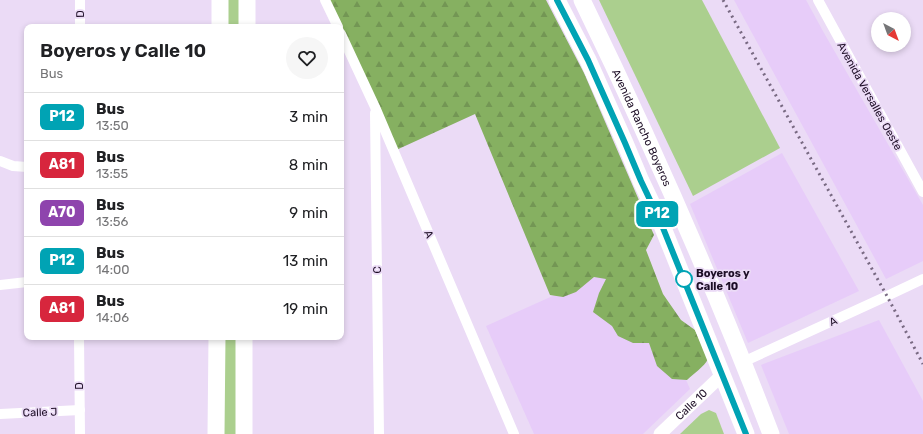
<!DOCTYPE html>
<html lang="en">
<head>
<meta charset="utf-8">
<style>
  :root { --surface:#fff; --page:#f6f6f6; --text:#202124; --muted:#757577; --line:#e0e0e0 }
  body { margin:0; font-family:Rubik,sans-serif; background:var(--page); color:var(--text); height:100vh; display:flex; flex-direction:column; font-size:15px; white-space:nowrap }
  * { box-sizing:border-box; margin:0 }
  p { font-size:13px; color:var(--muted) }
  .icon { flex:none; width:22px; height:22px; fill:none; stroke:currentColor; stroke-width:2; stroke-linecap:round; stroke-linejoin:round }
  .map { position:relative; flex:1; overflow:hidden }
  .drawer { position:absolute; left:24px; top:24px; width:320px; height:316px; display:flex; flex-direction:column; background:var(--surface); border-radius:8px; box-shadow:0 2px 6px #0003 }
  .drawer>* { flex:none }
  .badge { padding:0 8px; border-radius:6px; font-size:14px; line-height:26px }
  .needle { width:26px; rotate:139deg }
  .fabs { position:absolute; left:871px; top:12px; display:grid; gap:8px }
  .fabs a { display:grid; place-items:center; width:40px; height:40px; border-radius:50%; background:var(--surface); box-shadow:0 2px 6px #0003; font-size:20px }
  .map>.badge { position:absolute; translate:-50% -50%; box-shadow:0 0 0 2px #fff }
  .round { display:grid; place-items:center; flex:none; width:42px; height:42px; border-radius:21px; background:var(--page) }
  .headline { display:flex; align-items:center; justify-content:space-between; height:68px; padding:0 16px }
  h1 { font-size:19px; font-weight:600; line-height:30px }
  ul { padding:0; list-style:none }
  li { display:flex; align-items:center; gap:12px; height:48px; padding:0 16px; border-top:1px solid var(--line) }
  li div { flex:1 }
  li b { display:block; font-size:15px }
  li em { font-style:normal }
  li .badge { min-width:44px; font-weight:700; text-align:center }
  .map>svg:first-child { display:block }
  .built { fill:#e7ccf9 }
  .grass { fill:#abcf8e }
  .forest { fill:url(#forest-firs) }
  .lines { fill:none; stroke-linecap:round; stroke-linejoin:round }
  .minor { stroke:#fff; stroke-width:10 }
  .tertiary { stroke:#fff; stroke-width:13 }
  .primary { stroke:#fff; stroke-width:17 }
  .trunk { stroke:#fff; stroke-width:17 }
  .rail { stroke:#786982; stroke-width:3; stroke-dasharray:2 4; stroke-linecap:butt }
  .line-casing { stroke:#fff; stroke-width:9 }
  .line { stroke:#00a3b4; stroke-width:6 }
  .stop-dot { fill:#fff; stroke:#00a3b4; stroke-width:2 }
  .labels { text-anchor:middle; stroke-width:3.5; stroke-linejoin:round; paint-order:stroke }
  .street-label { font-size:11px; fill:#1d0e26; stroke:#ebdbf6 }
  .stop-label { font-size:11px; font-weight:bold; fill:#1d0e26; stroke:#ebdbf6; text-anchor:start }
</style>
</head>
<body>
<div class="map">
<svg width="923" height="434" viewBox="0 0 923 434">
  <defs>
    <pattern id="forest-firs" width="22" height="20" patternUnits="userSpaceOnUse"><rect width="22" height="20" fill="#86b061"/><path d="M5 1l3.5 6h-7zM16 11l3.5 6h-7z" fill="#739654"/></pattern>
  </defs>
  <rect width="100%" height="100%" fill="#ebdbf6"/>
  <!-- built -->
  <g class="built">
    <path d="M734 0H806L824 33 923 205V261L886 279Z"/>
    <path d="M782 153 859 291 748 343 690 204Z"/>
    <path d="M633 260 690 389 643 434H534L486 326Z"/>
    <path d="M879 320 923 401V434H789L761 365Z"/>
  </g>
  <!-- grass -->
  <g class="grass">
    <rect x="224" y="0" width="16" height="27"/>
    <path d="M599 0H702L780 148 693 196Z"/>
    <path d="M222 337H239L237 434H223Z"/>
    <path d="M709 410 716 413 724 434H680L701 414Z"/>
  </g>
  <!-- forest -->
  <path class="forest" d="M325 0H546L584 73 654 235 646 250 663 294 681 320 695 330 708 359C704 367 694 373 687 380L672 379 657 366 649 343H633L618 336 612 326 593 312 599 293 606 279 594 277 576 292 563 297 550 295 475 114 394 151Z"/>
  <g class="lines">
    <!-- minor -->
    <g class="minor">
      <path d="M80 0V27"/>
      <path d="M325 0 338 27"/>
      <path d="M818 0 923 192"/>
      <path d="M341 34 375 107 514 434"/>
      <path d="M375 113 379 434"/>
      <path d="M0 161 13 166 27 167"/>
      <path d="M0 285 27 282"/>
      <path d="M79 337 80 434"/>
      <path d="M743 362 887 296 923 279"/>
      <path d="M0 414 80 410"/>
    </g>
    <!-- tertiary -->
    <path class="tertiary" id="s1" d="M660 434 722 375"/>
    <!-- primary -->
    <g class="primary">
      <path d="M220 27V0"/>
      <path d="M247 27V0"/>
      <path d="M216 434 217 337"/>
      <path d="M244 434V337"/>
    </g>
    <!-- trunk -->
    <g class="trunk">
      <path d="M557 0 588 60 625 143 641 181 661 223 746 434"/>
      <path id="s2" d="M582 0C651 142 715 287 771 434"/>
    </g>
    <!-- rail -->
    <path class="rail" d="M723 0 887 296 923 364"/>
  </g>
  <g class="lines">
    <defs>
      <path id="line" d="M557 0 588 60 625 143 641 181 661 223 746 434"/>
    </defs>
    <!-- line casing -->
    <use href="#line" class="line-casing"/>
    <!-- line -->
    <use href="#line" class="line"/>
  </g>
  <!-- markers -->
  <circle class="stop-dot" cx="684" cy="279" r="8"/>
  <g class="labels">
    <!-- street labels -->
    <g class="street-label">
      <text transform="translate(80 14) rotate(-91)" y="4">D</text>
      <text transform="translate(870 96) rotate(61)" y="4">Avenida Versalles Oeste</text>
      <text dy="4" stroke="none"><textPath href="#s2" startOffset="141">Avenida Rancho Boyeros</textPath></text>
      <text transform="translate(429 234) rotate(67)" y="4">A</text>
      <text transform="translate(377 270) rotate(-91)" y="4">C</text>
      <text transform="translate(833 321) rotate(-24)" y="4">A</text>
      <text transform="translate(79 386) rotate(-90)" y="4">D</text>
      <text dy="4" stroke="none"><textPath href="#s1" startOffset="43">Calle 10</textPath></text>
      <text transform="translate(40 412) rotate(-2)" y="4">Calle J</text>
    </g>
    <!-- stop labels -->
    <g class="stop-label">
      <text x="696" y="277">Boyeros y<tspan x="696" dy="13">Calle 10</tspan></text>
    </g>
  </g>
</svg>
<div class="fabs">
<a><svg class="needle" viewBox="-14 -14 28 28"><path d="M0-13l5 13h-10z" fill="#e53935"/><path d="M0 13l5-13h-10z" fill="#757577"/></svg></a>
</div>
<b class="badge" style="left:657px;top:214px;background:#00a3b4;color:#fff">P12</b>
<section class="drawer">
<div class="headline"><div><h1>Boyeros y Calle 10</h1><p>Bus</p></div><a class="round"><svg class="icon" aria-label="heart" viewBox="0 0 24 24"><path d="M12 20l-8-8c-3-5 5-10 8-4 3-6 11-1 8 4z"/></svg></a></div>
<ul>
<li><span class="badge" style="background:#00a3b4;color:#fff">P12</span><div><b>Bus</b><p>13:50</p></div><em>3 min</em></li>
<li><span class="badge" style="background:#d7263d;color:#fff">A81</span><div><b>Bus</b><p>13:55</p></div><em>8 min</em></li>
<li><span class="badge" style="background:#8e44ad;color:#fff">A70</span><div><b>Bus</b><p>13:56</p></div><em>9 min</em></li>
<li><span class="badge" style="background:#00a3b4;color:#fff">P12</span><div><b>Bus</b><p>14:00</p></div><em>13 min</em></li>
<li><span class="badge" style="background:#d7263d;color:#fff">A81</span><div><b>Bus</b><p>14:06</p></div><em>19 min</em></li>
</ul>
</section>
</div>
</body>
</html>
